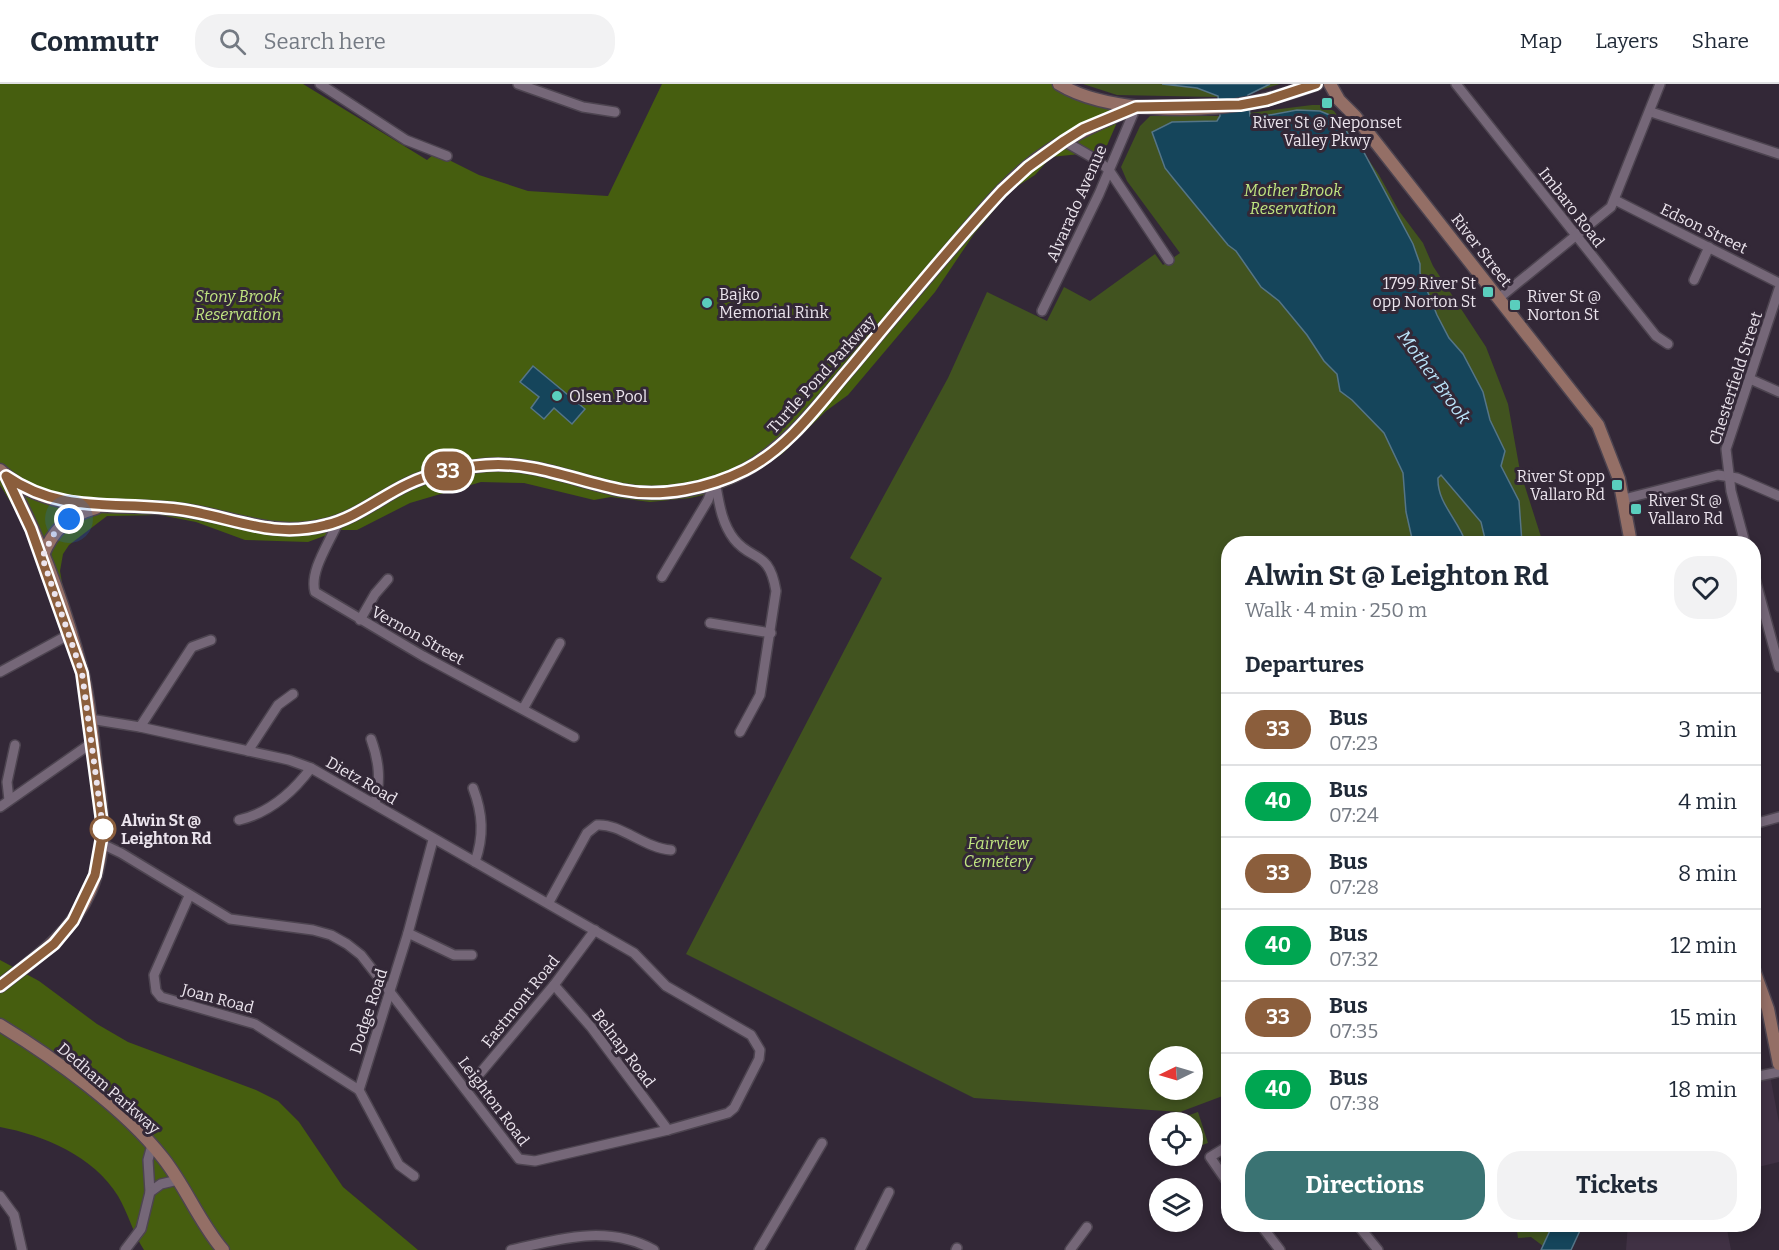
<!DOCTYPE html>
<html lang="en">
<head>
<meta charset="utf-8">
<style>
  :root { --surface:#fff; --page:#f2f2f3; --text:#1f2937; --muted:#747a83; --line:#e0e1e3; --accent:#3a7373 }
  body { margin:0; font-family:Bitter,serif; background:var(--page); color:var(--text); height:100vh; display:flex; flex-direction:column; font-size:22px; white-space:nowrap }
  * { box-sizing:border-box; margin:0 }
  p { font-size:20px; color:var(--muted) }
  .icon { flex:none; width:33px; height:33px; fill:none; stroke:currentColor; stroke-width:2; stroke-linecap:round; stroke-linejoin:round }
  .map { position:relative; flex:1; overflow:hidden }
  .panel { position:absolute; left:1221px; top:452px; width:540px; height:696px; display:flex; flex-direction:column; background:var(--surface); border-radius:24px; box-shadow:0 3px 9px #0003 }
  .panel>* { flex:none }
  .badge { padding:0 12px; border-radius:20px; font-size:21px; line-height:39px }
  .needle { width:39px; rotate:265deg }
  .controls { position:absolute; left:1149px; top:962px; display:grid; gap:12px }
  .controls a { display:grid; place-items:center; width:54px; height:54px; border-radius:50%; background:var(--surface); box-shadow:0 3px 9px #0003; font-size:30px }
  .you { position:absolute; width:30px; height:30px; margin:-15px; border:4px solid #fff; border-radius:50%; background:#1a73e8; box-shadow:0 0 0 9px #1a73e833 }
  .map>.badge { position:absolute; translate:-50% -50%; box-shadow:0 0 0 3px #fff }
  h2 { padding:0 24px; font-size:22px; line-height:54px }
  .round { display:grid; place-items:center; flex:none; width:63px; height:63px; border-radius:24px; background:var(--page) }
  .overview { display:flex; align-items:center; justify-content:space-between; height:102px; padding:0 24px }
  h1 { font-size:28px; font-weight:700; line-height:45px }
  .primary-button { display:flex; gap:12px; margin-top:auto; padding:12px 24px }
  .primary-button a { flex:1; height:69px; border-radius:24px; background:var(--accent); color:#fff; font-size:24px; font-weight:700; line-height:69px; text-align:center }
  .primary-button a+a { background:var(--page); color:var(--text) }
  ul { padding:0; list-style:none }
  li { display:flex; align-items:center; gap:18px; height:72px; padding:0 24px; border-top:2px solid var(--line) }
  li div { flex:1 }
  li b { display:block; font-size:22px }
  li em { font-style:normal }
  li .badge { min-width:66px; font-weight:700; text-align:center }
  header { display:flex; align-items:center; gap:36px; box-sizing:border-box; height:84px; padding:0 30px; background:var(--surface); border-bottom:2px solid var(--line) }
  header strong { font-size:28px }
  nav { display:flex; gap:33px; margin-inline-start:auto; font-size:21px }
  .search { width:420px; height:54px; background:var(--page); display:flex; align-items:center; gap:15px; box-sizing:border-box; padding:0 21px; border-radius:24px; color:var(--muted); font-size:22px }
  .map>svg:first-child { display:block }
  .built { fill:#403144 }
  .green { fill:#41531f; fill-rule:evenodd }
  .forest { fill:#465e0f }
  .water { fill:#15455b; stroke:#557587; stroke-width:1.5 }
  .lines { fill:none; stroke-linecap:round; stroke-linejoin:round }
  .street-casing { stroke:#4d4450; stroke-width:12 }
  .secondary-casing { stroke:#4d4450; stroke-width:15 }
  .street { stroke:#756778; stroke-width:9 }
  .secondary { stroke:#946f66; stroke-width:12 }
  .line-casing { stroke:#fff; stroke-width:14 }
  .line { stroke:#8b5e3c; stroke-width:9 }
  .walk { stroke:#ebe4ed; stroke-width:6; stroke-dasharray:0 10.8 }
  .poi-dot { fill:#5acebd; stroke:#332837; stroke-width:2 }
  .stop-dot { fill:#fff; stroke:#8b5e3c; stroke-width:3 }
  .labels { text-anchor:middle; stroke-width:6; stroke-linejoin:round; paint-order:stroke }
  .poi-label { font-size:16px; fill:#ebe4ed; stroke:#332837; text-anchor:start }
  .park-label { font-size:16px; font-style:italic; fill:#c0e580; stroke:#332837 }
  .street-label { font-size:16px; fill:#ebe4ed; stroke:#332837 }
  .stop-label { font-size:16px; font-weight:bold; fill:#ebe4ed; stroke:#332837; text-anchor:start }
  .water-label { font-size:18px; font-style:italic; fill:#bbe5fb; stroke:#332837 }
</style>
</head>
<body>
<header>
<strong>Commutr</strong>
<div class="search"><svg class="icon" aria-label="search" viewBox="0 0 24 24"><circle cx="10" cy="10" r="6"/><path d="M15 15l6 6"/></svg>Search here</div>
<nav><a>Map</a><a>Layers</a><a>Share</a></nav>
</header>
<div class="map">
<svg width="1779" height="1166" viewBox="0 0 1779 1166">
  <rect width="100%" height="100%" fill="#332837"/>
  <!-- built -->
  <g class="built">
    <path d="M1769 986 1779 1039V1078L1754 1084V989Z"/>
    <path d="M1628 1140H1726L1731 1166H1626Z"/>
  </g>
  <!-- green -->
  <g class="green">
    <path d="M1083 0H1280L1250 9 1216 13 1117 11Z"/>
    <path d="M1312 21H1322L1334 27 1346 43 1379 91 1399 127 1423 159 1433 182 1486 263 1508 320 1520 387 1543 459H1228V1010L1180 1028 974 1014 686 870 882 494 850 474 948 294 987 208 1047 237 1064 203 1090 217 1155 170 1163 181 1180 169 1127 97 1121 83 1140 42 1150 32H1226ZM1160 972H1192V1005H1160Z"/>
    <path d="M1198 1028 1208 1059 1197 1063 1192 1038H1182L1181 1034Z"/>
    <path d="M1516 1140H1553L1543 1162 1531 1153 1518 1154Z"/>
  </g>
  <!-- forest -->
  <g class="forest">
    <path d="M0 0H303L427 76 435 69 479 91 528 107 608 112 662 0H1053L1078 12 1122 27 1098 82 1080 70 1051 73 1035 91 1016 103 1000 119 974 150 935 208 848 311 826 327 782 370 738 398 712 409 690 414 650 418 611 413 594 416 524 399 481 398 410 419 357 446H340L308 458 245 456 196 438 160 431 107 432 69 461 63 470 60 487 63 504 50 505 28 446 0 401Z"/>
    <path d="M0 876 39 897 97 940 128 958 256 1006 278 1017 299 1038 343 1103 418 1166H144C133 1149 128 1129 118 1112 94 1072 43 1051 0 1043Z"/>
  </g>
  <!-- water -->
  <g class="water">
    <path d="M1162 0H1270L1248 11 1250 32 1257 36 1264 32 1297 26 1320 27 1332 32 1361 63 1413 160 1420 180V189L1437 231 1449 254 1463 270 1483 308 1490 336 1505 367 1501 382 1519 417 1522 459H1486L1481 438 1441 391 1438 394C1437 419 1458 435 1466 459H1413L1406 428 1403 389 1384 349 1352 316 1340 307 1337 290 1324 277 1307 251 1279 217 1261 203 1236 167 1228 161 1173 94 1165 84 1152 48 1172 38 1217 37 1220 32 1218 12 1197 4Z"/>
    <path d="M533 282 585 325 572 340 554 324 544 335 531 324 539 313 520 298Z"/>
    <path d="M1553 1140H1583L1571 1166H1541Z"/>
  </g>
  <g class="lines">
    <defs>
      <g id="street">
        <path d="M320 0 406 56 447 72"/>
        <path d="M518 0 583 23 615 28"/>
        <path d="M1456 0 1656 252 1668 260"/>
        <path d="M1651 28 1779 70"/>
        <path d="M1064 57 1097 76 1109 86 1169 176"/>
        <path d="M1615 116 1779 199"/>
        <path d="M1694 196 1709 163"/>
        <path d="M1499 214 1611 123 1660 0"/>
        <path d="M1042 227 1099 110 1136 23"/>
        <path d="M1750 295 1779 308"/>
        <path d="M715 397C719 418 721 438 734 455 752 478 769 465 776 507L760 611 740 648"/>
        <path d="M1624 415 1718 391 1737 394 1779 412"/>
        <path d="M338 438C330 458 309 487 315 508L423 572 574 653"/>
        <path d="M1745 459 1731 407 1726 365 1779 205"/>
        <path d="M1754 491 1779 583"/>
        <path d="M662 493 708 416 715 397"/>
        <path d="M360 536 375 510 388 495"/>
        <path d="M710 539 771 549"/>
        <path d="M0 588 70 550"/>
        <path d="M523 625 560 559"/>
        <path d="M90 635 140 643 289 676 311 684 634 869 666 902 751 951 760 966 759 975 734 1024 728 1029 668 1046 535 1077 519 1075 390 908 361 871 347 860 331 851 313 846 230 835 121 769 102 760"/>
        <path d="M140 643 192 563 211 556"/>
        <path d="M371 655C379 677 381 696 375 719"/>
        <path d="M248 667 278 621 293 610"/>
        <path d="M473 704C483 730 484 752 475 778"/>
        <path d="M9 716 7 698 15 661"/>
        <path d="M0 723 93 658"/>
        <path d="M239 736C269 729 293 708 311 684"/>
        <path d="M1754 740 1779 733"/>
        <path d="M189 812 154 891 156 907 161 913 255 940 359 1006"/>
        <path d="M549 818 587 749 597 741C620 739 644 764 671 766"/>
        <path d="M408 849 454 871H472"/>
        <path d="M554 901 591 943 668 1046"/>
        <path d="M1754 993 1779 988"/>
        <path d="M466 1006 554 901 595 846"/>
        <path d="M152 1061 148 1076 150 1108 161 1100 178 1096"/>
        <path d="M1228 1062 1210 1073 1228 1099"/>
        <path d="M414 1092 399 1081 359 1006 408 849 433 756"/>
        <path d="M0 1112 14 1131 22 1166"/>
        <path d="M1260 1140 1280 1166"/>
        <path d="M1357 1140 1378 1166"/>
        <path d="M125 1166 141 1145 150 1108"/>
        <path d="M511 1166C560 1155 607 1140 654 1166"/>
        <path d="M759 1166 822 1059"/>
        <path d="M860 1166 889 1108"/>
        <path d="M956 1166 957 1164"/>
        <path d="M1070 1166 1087 1143"/>
      </g>
      <g id="secondary">
        <path d="M1059 0C1106 29 1200 29 1254 18 1276 14 1296 7 1317 0"/>
        <path d="M1330 0 1339 16 1355 32 1598 341 1619 395 1631 459"/>
        <path d="M0 386C50 434 121 417 183 426 235 433 271 454 326 441 356 434 381 413 408 400 431 389 460 384 485 381 532 377 576 397 621 406 661 414 714 405 749 384 791 358 820 319 852 282 885 243 917 204 950 166 977 134 1004 100 1037 75 1068 52 1101 38 1136 23"/>
        <path d="M42 473C53 446 67 432 96 424"/>
        <path d="M1754 886 1768 925 1779 980"/>
        <path d="M0 902C36 874 71 850 90 807 108 766 102 725 96 682 92 651 90 618 82 587 65 524 40 453 8 396"/>
        <path d="M0 941C54 974 124 1024 163 1074 186 1103 199 1138 223 1166"/>
      </g>
    </defs>
    <!-- street casing -->
    <use href="#street" class="street-casing"/>
    <!-- secondary casing -->
    <use href="#secondary" class="secondary-casing"/>
    <!-- street -->
    <use href="#street" class="street"/>
    <!-- secondary -->
    <use href="#secondary" class="secondary"/>
  </g>
  <g class="lines">
    <defs>
      <path id="line" d="M0 902 54 860 73 837 95 791 103 746 82 589 31 445 6 392C64 432 120 416 184 426 235 434 272 455 326 441 356 434 380 413 408 400 431 389 461 383 486 381 533 377 576 397 622 406 662 414 709 404 745 386 789 364 820 319 852 282 901 223 950 163 1002 107L1028 83 1064 57 1083 45 1136 23 1240 21 1267 16 1316 0"/>
    </defs>
    <!-- line casing -->
    <use href="#line" class="line-casing"/>
    <!-- line -->
    <use href="#line" class="line"/>
    <!-- walk -->
    <path class="walk" d="M69 435 55 448 42 473 82 589 103 745"/>
  </g>
  <!-- markers -->
  <g class="poi-dot">
    <rect x="1321" y="13" width="12" height="12" rx="3"/>
    <rect x="1482" y="202" width="12" height="12" rx="3"/>
    <circle cx="707" cy="219" r="6"/>
    <rect x="1509" y="215" width="12" height="12" rx="3"/>
    <circle cx="557" cy="312" r="6"/>
    <rect x="1611" y="395" width="12" height="12" rx="3"/>
    <rect x="1630" y="419" width="12" height="12" rx="3"/>
  </g>
  <circle class="stop-dot" cx="103" cy="745" r="12"/>
  <g class="labels">
    <!-- poi labels -->
    <g class="poi-label">
      <text x="1327" y="44" text-anchor="middle">River St @ Neponset<tspan x="1327" dy="18">Valley Pkwy</tspan></text>
      <text x="1476" y="205" text-anchor="end">1799 River St<tspan x="1476" dy="18">opp Norton St</tspan></text>
      <text x="719" y="216">Bajko<tspan x="719" dy="18">Memorial Rink</tspan></text>
      <text x="1527" y="218">River St @<tspan x="1527" dy="18">Norton St</tspan></text>
      <text x="569" y="318">Olsen Pool</text>
      <text x="1605" y="398" text-anchor="end">River St opp<tspan x="1605" dy="18">Vallaro Rd</tspan></text>
      <text x="1648" y="422">River St @<tspan x="1648" dy="18">Vallaro Rd</tspan></text>
    </g>
    <!-- park labels -->
    <g class="park-label">
      <text x="1293" y="112">Mother Brook<tspan x="1293" dy="18">Reservation</tspan></text>
      <text x="238" y="218">Stony Brook<tspan x="238" dy="18">Reservation</tspan></text>
      <text x="998" y="765">Fairview<tspan x="998" dy="18">Cemetery</tspan></text>
    </g>
    <!-- street labels -->
    <g class="street-label">
      <text transform="translate(1076 119) rotate(-66)" y="6">Alvarado Avenue</text>
      <text transform="translate(1572 123) rotate(52)" y="6">Imbaro Road</text>
      <text transform="translate(1704 144) rotate(26)" y="6">Edson Street</text>
      <text transform="translate(1482 166) rotate(52)" y="6">River Street</text>
      <text transform="translate(821 290) rotate(-48)" y="6">Turtle Pond Parkway</text>
      <text transform="translate(1735 294) rotate(-72)" y="6">Chesterfield Street</text>
      <text transform="translate(418 551) rotate(29)" y="6">Vernon Street</text>
      <text transform="translate(362 696) rotate(30)" y="6">Dietz Road</text>
      <text transform="translate(218 914) rotate(15)" y="6">Joan Road</text>
      <text transform="translate(520 917) rotate(-51)" y="6">Eastmont Road</text>
      <text transform="translate(368 927) rotate(-72)" y="6">Dodge Road</text>
      <text transform="translate(624 964) rotate(53)" y="6">Belnap Road</text>
      <text transform="translate(109 1004) rotate(41)" y="6">Dedham Parkway</text>
      <text transform="translate(494 1017) rotate(53)" y="6">Leighton Road</text>
    </g>
    <!-- stop labels -->
    <g class="stop-label">
      <text x="121" y="742">Alwin St @<tspan x="121" dy="18">Leighton Rd</tspan></text>
    </g>
    <!-- water labels -->
    <g class="water-label">
      <text transform="translate(1434 293) rotate(54)" y="6">Mother Brook</text>
    </g>
  </g>
</svg>
<div class="controls">
<a><svg class="needle" viewBox="-14 -14 28 28"><path d="M0-13l5 13h-10z" fill="#e53935"/><path d="M0 13l5-13h-10z" fill="#747a83"/></svg></a>
<a><svg class="icon" aria-label="locate" viewBox="0 0 24 24"><circle cx="12" cy="12" r="6"/><path d="M12 2v4M12 18v4M2 12h4M18 12h4"/></svg></a>
<a><svg class="icon" aria-label="layers" viewBox="0 0 24 24"><path d="M12 4l9 5-9 5-9-5zM3 14l9 5 9-5"/></svg></a>
</div>
<div class="you" style="left:69px;top:435px"></div>
<b class="badge" style="left:448px;top:387px;background:#8b5e3c;color:#fff">33</b>
<section class="panel">
<div class="overview"><div><h1>Alwin St @ Leighton Rd</h1><p>Walk · 4 min · 250 m</p></div><a class="round"><svg class="icon" aria-label="heart" viewBox="0 0 24 24"><path d="M12 20l-8-8c-3-5 5-10 8-4 3-6 11-1 8 4z"/></svg></a></div>
<h2>Departures</h2>
<ul>
<li><span class="badge" style="background:#8b5e3c;color:#fff">33</span><div><b>Bus</b><p>07:23</p></div><em>3 min</em></li>
<li><span class="badge" style="background:#00a651;color:#fff">40</span><div><b>Bus</b><p>07:24</p></div><em>4 min</em></li>
<li><span class="badge" style="background:#8b5e3c;color:#fff">33</span><div><b>Bus</b><p>07:28</p></div><em>8 min</em></li>
<li><span class="badge" style="background:#00a651;color:#fff">40</span><div><b>Bus</b><p>07:32</p></div><em>12 min</em></li>
<li><span class="badge" style="background:#8b5e3c;color:#fff">33</span><div><b>Bus</b><p>07:35</p></div><em>15 min</em></li>
<li><span class="badge" style="background:#00a651;color:#fff">40</span><div><b>Bus</b><p>07:38</p></div><em>18 min</em></li>
</ul>
<div class="primary-button"><a>Directions</a><a>Tickets</a></div>
</section>
</div>
</body>
</html>
